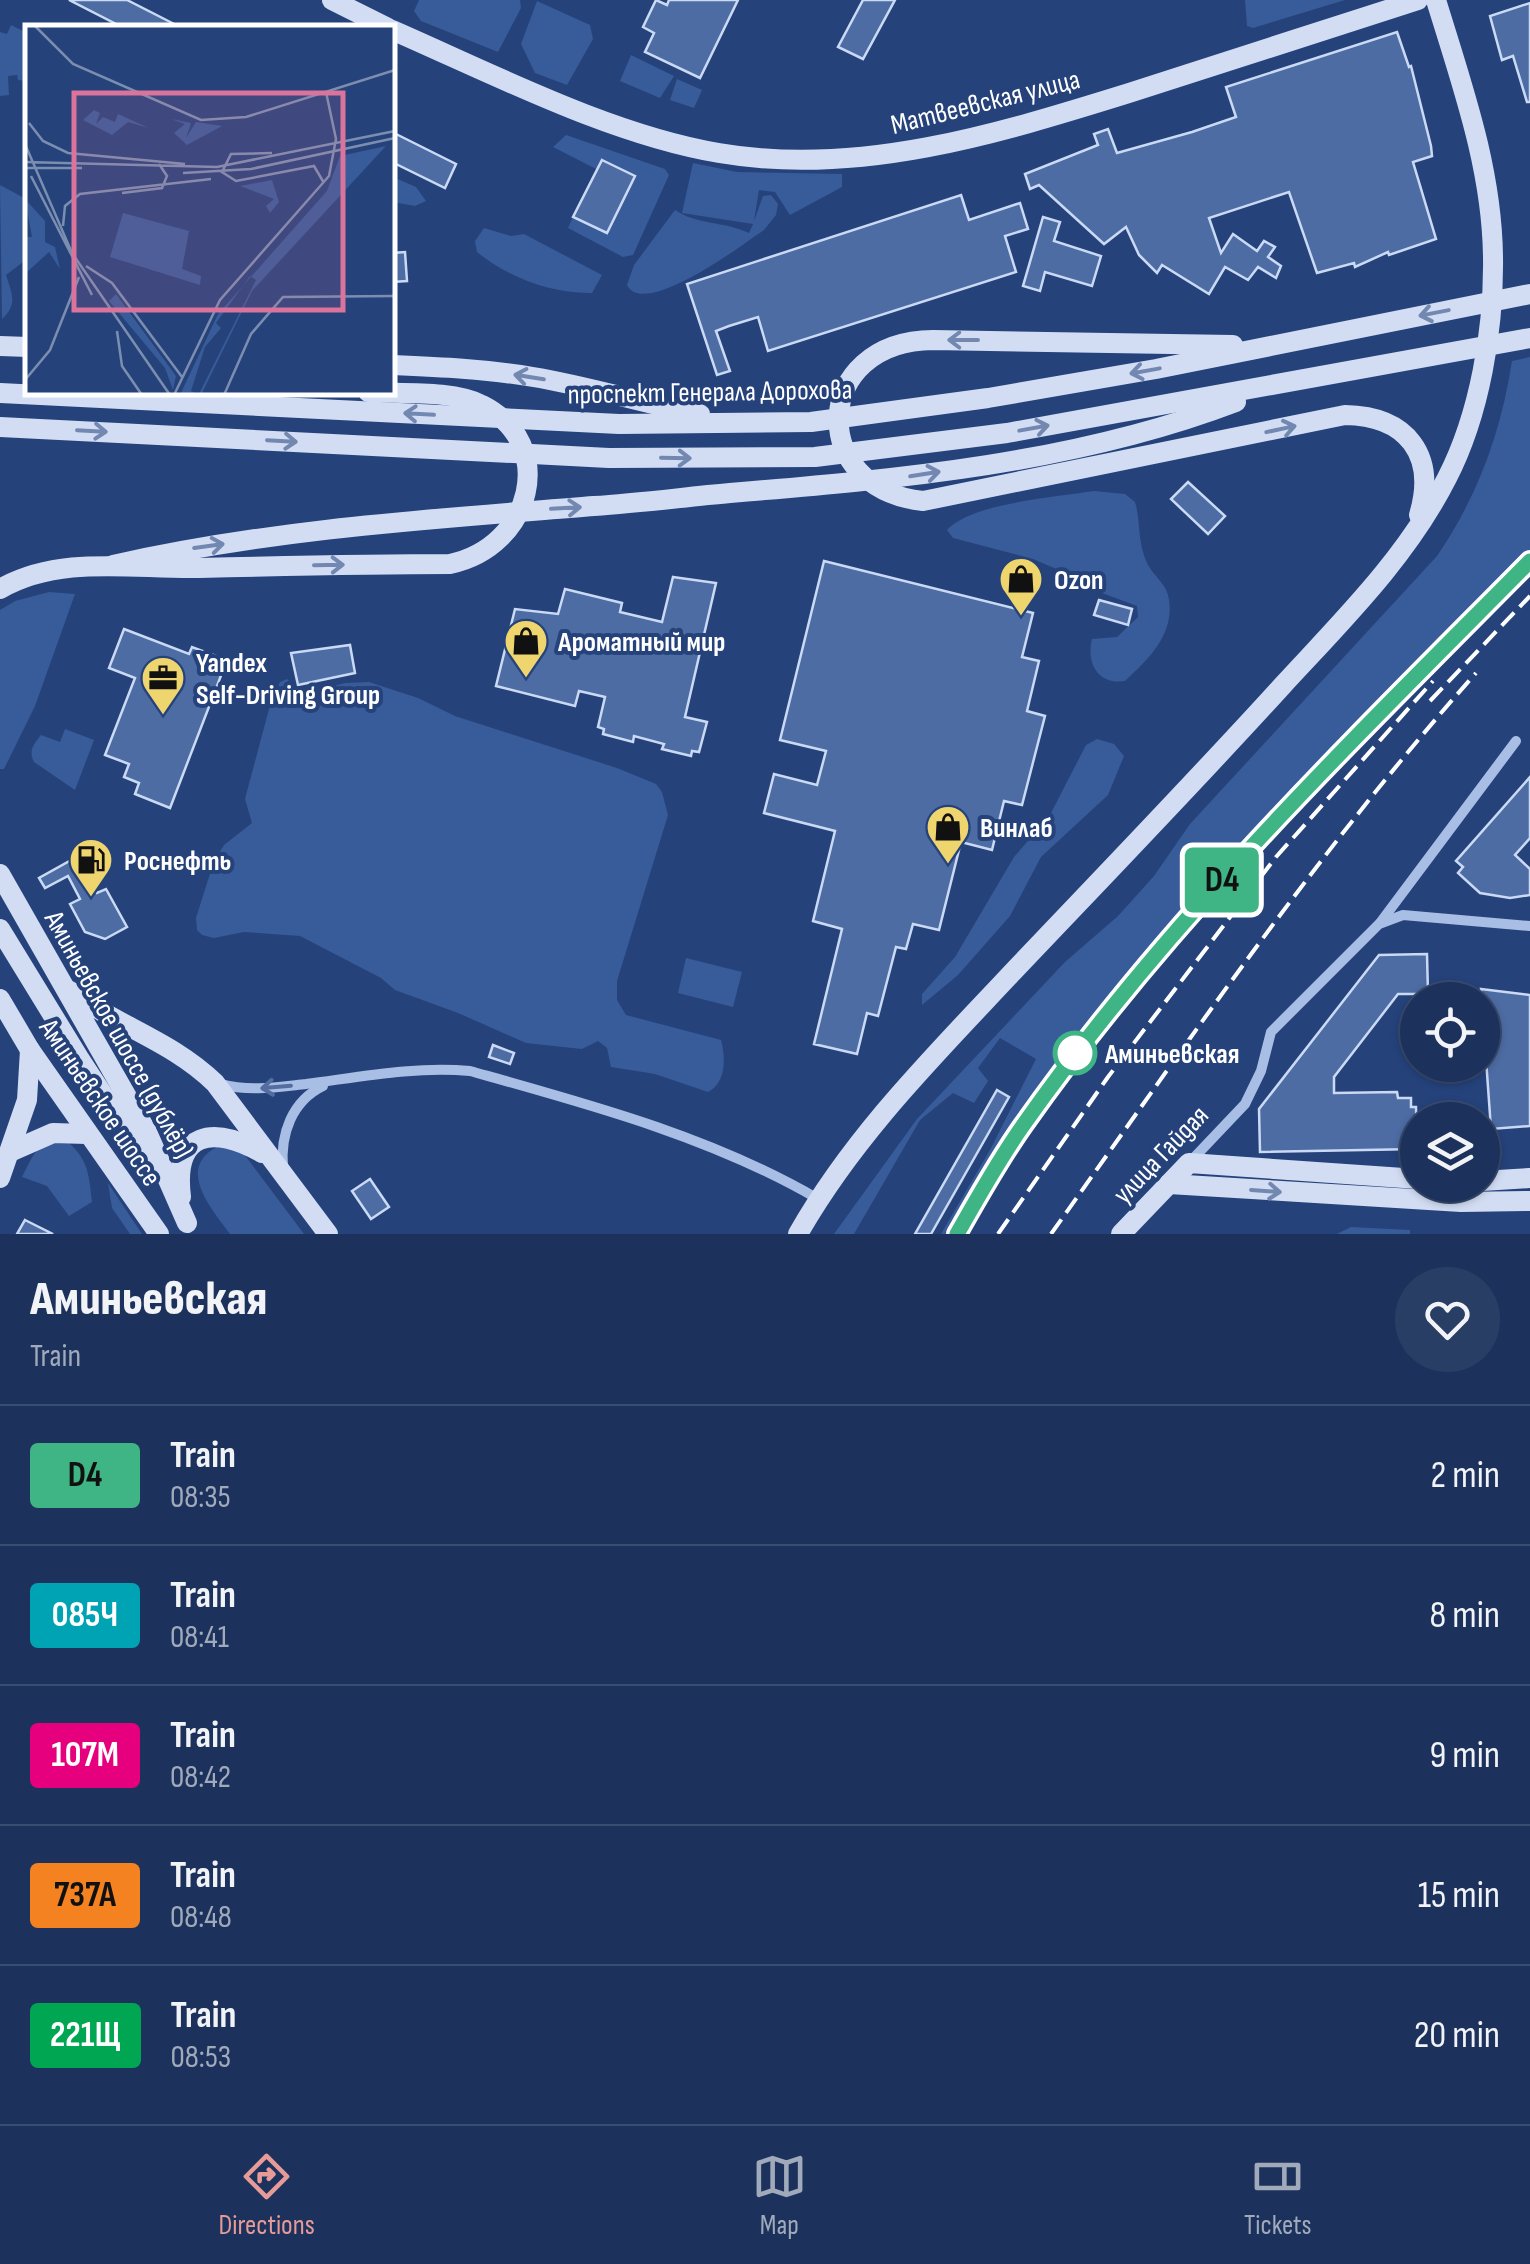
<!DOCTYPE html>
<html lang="en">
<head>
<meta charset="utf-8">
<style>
  :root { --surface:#1c325c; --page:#293e65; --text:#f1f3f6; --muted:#a0aabb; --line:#3a4d72; --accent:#e69b98 }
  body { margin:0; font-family:"Sofia Sans Condensed",sans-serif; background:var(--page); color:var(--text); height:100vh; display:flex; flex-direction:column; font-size:38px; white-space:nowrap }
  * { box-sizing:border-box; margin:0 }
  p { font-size:32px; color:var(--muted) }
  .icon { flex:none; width:55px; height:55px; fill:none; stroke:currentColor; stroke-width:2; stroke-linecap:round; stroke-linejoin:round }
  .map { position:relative; height:1234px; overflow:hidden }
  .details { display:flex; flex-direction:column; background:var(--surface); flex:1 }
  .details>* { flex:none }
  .badge { padding:0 20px; border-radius:8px; font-size:35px; line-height:65px }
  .tools { position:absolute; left:1400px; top:982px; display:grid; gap:20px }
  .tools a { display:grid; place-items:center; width:100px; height:100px; border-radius:50%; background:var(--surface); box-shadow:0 2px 8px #0004,0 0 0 2px var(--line); font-size:50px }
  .map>.badge { position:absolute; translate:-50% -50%; box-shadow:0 0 0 5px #fff }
  .round { display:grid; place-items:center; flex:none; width:105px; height:105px; border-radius:52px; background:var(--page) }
  .head { display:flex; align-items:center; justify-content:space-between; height:170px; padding:0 30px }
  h1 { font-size:48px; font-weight:800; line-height:75px }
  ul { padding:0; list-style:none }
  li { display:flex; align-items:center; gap:30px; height:140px; padding:0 30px; border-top:2px solid var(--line) }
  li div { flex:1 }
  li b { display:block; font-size:38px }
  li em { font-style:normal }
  li .badge { min-width:110px; font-weight:700; text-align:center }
  .menu { display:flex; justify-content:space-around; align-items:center; height:140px; border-top:2px solid var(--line); background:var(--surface); font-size:28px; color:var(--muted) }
  .menu a { display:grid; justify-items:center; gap:5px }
  .menu .selected { color:var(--accent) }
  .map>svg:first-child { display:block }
  .green { fill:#385b99 }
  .building { fill:#4d6ca4; stroke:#cbdaf4; stroke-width:2.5 }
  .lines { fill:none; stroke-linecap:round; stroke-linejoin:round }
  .street { stroke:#a8bee4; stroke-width:10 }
  .secondary { stroke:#d2ddf4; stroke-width:20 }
  .rail { stroke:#fff; stroke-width:4; stroke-dasharray:18 8; stroke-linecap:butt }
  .oneway { stroke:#7388b1 }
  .oneway2 { stroke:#536da0 }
  .line-casing { stroke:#fff; stroke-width:22 }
  .line { stroke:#3fb485; stroke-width:15 }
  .stop-dot { fill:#fff; stroke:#3fb485; stroke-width:5 }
  .labels { text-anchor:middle; stroke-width:8; stroke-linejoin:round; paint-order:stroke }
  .street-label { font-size:28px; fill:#fff; stroke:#25427b }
  .poi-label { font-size:28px; font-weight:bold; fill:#fff; stroke:#25427b; text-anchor:start }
  .stop-label { font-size:28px; font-weight:bold; fill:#fff; stroke:#25427b; text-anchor:start }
  .inset-road { fill:none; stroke:#7c8eb0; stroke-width:2.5 }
  .view { fill:#da749d; fill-opacity:0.15; stroke:#da749d; stroke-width:5 }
  .inset-edge { fill:none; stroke:#fff; stroke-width:5 }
</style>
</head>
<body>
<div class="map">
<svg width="1530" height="1234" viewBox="0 0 1530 1234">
  <rect width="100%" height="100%" fill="#25427b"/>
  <!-- green -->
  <g class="green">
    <path d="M419 0H520L521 8 498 52 421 21 414 11Z"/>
    <path d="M1245 0H1345L1253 28 1247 26Z"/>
    <path d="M537 1 590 25 593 39 567 85 535 73 521 44Z"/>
    <path d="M11 25 27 33V81L18 80 17 75 8 76 9 95 0 96V32L7 34Z"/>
    <path d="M631 55 674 76 660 98 620 81Z"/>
    <path d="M677 79 702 90 694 108 670 100Z"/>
    <path d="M566 135 665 169 669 175 633 255 623 257 568 228 573 217 607 233 635 176 603 160 598 170 553 147Z"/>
    <path d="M693 163 737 172 842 174V187L790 215 775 192 759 190 754 221 763 196 771 195 778 204 776 215 764 230C742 245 644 319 627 285L634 265 675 210C697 225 724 221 749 233L753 224 682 213Z"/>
    <path d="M393 177 416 187 426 201 415 206 393 202Z"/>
    <path d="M0 185 28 200 27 259 6 275C12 294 18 304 2 319Z"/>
    <path d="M484 228 511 236 524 234 602 275 592 293C552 294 507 277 477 252L475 241Z"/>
    <path d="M1530 357V551L1173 923 1109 998 1015 1124 948 1234H941L991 1148 1036 1059 1000 1038 978 1068 988 1081 974 1103 953 1093 920 1120 854 1234H834L917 1119 1065 962 1118 916 1154 876 1190 824 1437 556C1478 496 1501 432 1512 361Z"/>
    <path d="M1094 491 1125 494 1135 502C1141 522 1137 541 1147 563 1152 574 1165 583 1168 595 1177 632 1149 659 1125 681 1098 685 1086 663 1092 639L1117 637 1138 617 1137 606 1094 590 1075 577 1033 559 953 538 947 530C971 503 1057 497 1094 491Z"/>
    <path d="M49 592 75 594 35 706 4 769H0V610L15 601Z"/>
    <path d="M287 679 296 688 322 689 345 683 369 682 418 698 455 716 617 768 656 784 662 792 668 815 617 981V1000L626 1015 721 1040C726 1058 726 1083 708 1092L655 1074 611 1067 607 1048 598 1041 582 1049 526 1043 458 1013 395 990 381 978 300 936 244 932 214 938 202 935 197 930 196 918 214 861 224 845 252 823 245 799 269 709 280 682Z"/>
    <path d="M65 729 94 740 75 790 34 762C28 750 34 744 41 735L60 742Z"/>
    <path d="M1097 739 1114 744 1124 756 1108 795 1041 857 1010 916 958 975 922 1005V994L955 957 1014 857 1050 815 1086 745Z"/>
    <path d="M686 958 742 972 733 1007 678 993Z"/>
    <path d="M64 1139C88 1157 89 1174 92 1202L69 1216 47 1186 22 1177C34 1154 36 1142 64 1139Z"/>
    <path d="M223 1144 238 1146 304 1234H230C210 1207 173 1165 223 1144Z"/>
    <path d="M108 1183 142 1234H130L112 1208Z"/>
    <path d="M1351 1227 1410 1230V1234H1337Z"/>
  </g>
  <!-- building -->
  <g class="building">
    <path d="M69 0H127L182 28H124Z"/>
    <path d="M656 0 667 5 669 0H738L700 78 645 52 654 33 643 27Z"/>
    <path d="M863 0H895L863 59 838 47Z"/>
    <path d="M1530 3V102H1527L1513 56 1502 60 1490 16Z"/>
    <path d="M1397 32 1409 67 1411 66 1431 146 1432 156 1413 162 1436 239 1389 255 1388 252 1355 267 1354 263 1317 273 1289 192 1209 218 1221 253 1233 234 1257 251 1264 241 1275 247 1268 257 1281 266 1276 278 1258 267 1248 280 1225 267 1209 294 1162 265 1157 273 1139 255 1126 227 1104 244 1039 185 1030 189 1025 174 1098 145 1094 134 1108 129 1117 153 1192 132 1236 117 1226 87Z"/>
    <path d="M392 132 456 164 445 188 392 162Z"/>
    <path d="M602 160 635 176 607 233 573 217Z"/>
    <path d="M961 195 969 220 1020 203 1028 229 1005 236 1016 272 768 351 758 317 729 326 716 331 730 371 717 375 687 284Z"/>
    <path d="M1043 217 1060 222 1054 241 1101 256 1092 286 1045 272 1040 291 1023 286Z"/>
    <path d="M405 252 407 281 392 282V253Z"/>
    <path d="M1188 482 1225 516 1208 534 1171 499Z"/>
    <path d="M824 561 1033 613 1022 657 1039 661 1027 711 1045 716 1022 805 1004 801 992 850 961 842 939 930 913 924 906 949 896 947 878 1016 867 1013 857 1054 814 1044 842 929 813 921 835 831 764 813 774 774 817 785 826 751 780 740Z"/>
    <path d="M673 577 716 583 685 717 707 722 699 752 692 751 691 756 662 749 664 744 634 736 633 742 603 734 604 729 598 727 605 697 579 691 575 706 496 686 515 609 558 614 565 589 622 603 620 612 662 622Z"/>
    <path d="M1099 600 1132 609 1128 625 1094 615Z"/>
    <path d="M124 629 189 654 192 647 227 660 170 808 135 794 139 783 124 777 129 764 105 755 135 678 109 668Z"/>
    <path d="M350 645 355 673 298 685 291 653Z"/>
    <path d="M1530 777V838L1515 855 1530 869V895L1510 898 1480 893 1458 873 1463 867 1456 861Z"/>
    <path d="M93 848 100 860 84 869 97 893 106 889 127 927 105 939 85 932 70 904 80 899 68 876 45 888 39 878Z"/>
    <path d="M1427 954 1428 994H1398L1334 1077V1093L1397 1092 1398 1098H1411V1107H1416L1417 1149 1260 1152 1259 1109 1379 955Z"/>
    <path d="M1481 989 1530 995V1126L1491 1129Z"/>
    <path d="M493 1045 514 1053 510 1064 489 1057Z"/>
    <path d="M997 1090 1009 1097 931 1234H915Z"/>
    <path d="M370 1179 389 1207 371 1219 352 1191Z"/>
    <path d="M25 1220 53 1234H17Z"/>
  </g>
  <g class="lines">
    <!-- street -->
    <g class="street">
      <path d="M1380 923 1516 741"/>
      <path d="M221 1084C249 1092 278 1087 306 1084 360 1077 415 1066 470 1071 588 1104 712 1137 818 1199"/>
      <path d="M1189 1163 1245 1104 1261 1071 1271 1032 1379 924 1403 915 1530 926"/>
      <path d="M283 1168C280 1134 292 1101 323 1086"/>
    </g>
    <!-- secondary -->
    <g class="secondary">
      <path d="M332 0 388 28"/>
      <path d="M392 30C493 74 611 135 719 153 858 177 997 134 1129 93 1225 63 1321 31 1418 0"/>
      <path d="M1233 345 933 340C811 341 807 489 923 501L1345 415C1407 416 1437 455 1419 515"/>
      <path d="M0 346 28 347"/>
      <path d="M392 365C439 367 486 369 533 377 589 386 644 404 700 414"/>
      <path d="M0 393 619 424 811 422 988 398 1156 369 1530 294"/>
      <path d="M0 427 609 458 815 457 1007 433 1530 338"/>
      <path d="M113 565C272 529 433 519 594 506 640 503 685 497 730 493 900 479 1076 463 1236 402"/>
      <path d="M0 589C59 555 131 569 196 568 281 566 365 564 450 564 532 547 559 444 482 405 454 390 400 394 368 392"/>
      <path d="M0 874 147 1132 187 1223"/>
      <path d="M0 929 79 1058 155 1174"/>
      <path d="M70 991C117 1026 172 1041 215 1083L328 1234"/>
      <path d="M0 999 30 1050 159 1234"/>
      <path d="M12 1151 53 1133 87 1134"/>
      <path d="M0 1178 27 1100 30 1050"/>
      <path d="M1482 1181 1530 1178"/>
      <path d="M1169 1184 1461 1202 1530 1201"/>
      <path d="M181 1197C173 1131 213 1125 262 1153"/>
      <path d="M798 1234C853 1137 932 1058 1008 977 1100 880 1193 784 1283 685 1343 620 1407 557 1447 478 1480 414 1494 329 1493 257 1492 168 1462 85 1436 0"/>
      <path d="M1121 1234 1189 1163 1418 1179"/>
    </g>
    <!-- rail -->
    <g class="rail">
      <path d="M1430 701 1530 596"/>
      <path d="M956 1234C978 1197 999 1159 1024 1124 1169 918 1353 740 1530 561"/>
      <path d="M998 1234 1108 1077 1276 857 1433 681"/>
      <path d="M1051 1234C1187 1043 1320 848 1476 673"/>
    </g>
  </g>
  <!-- one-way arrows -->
  <defs><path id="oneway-shaft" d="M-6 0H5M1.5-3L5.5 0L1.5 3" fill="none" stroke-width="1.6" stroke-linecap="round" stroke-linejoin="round" transform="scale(2.5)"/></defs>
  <g class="oneway">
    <use href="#oneway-shaft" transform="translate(1434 313) rotate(169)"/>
    <use href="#oneway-shaft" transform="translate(963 340) rotate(-180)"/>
    <use href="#oneway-shaft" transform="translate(1145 371) rotate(170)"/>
    <use href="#oneway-shaft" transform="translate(529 377) rotate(-171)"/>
    <use href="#oneway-shaft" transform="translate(419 414) rotate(-177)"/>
    <use href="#oneway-shaft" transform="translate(1034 428) rotate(-10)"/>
    <use href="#oneway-shaft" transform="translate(1281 429) rotate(-12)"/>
    <use href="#oneway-shaft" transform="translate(92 431) rotate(3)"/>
    <use href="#oneway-shaft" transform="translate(282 441) rotate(3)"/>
    <use href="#oneway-shaft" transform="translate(676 458) rotate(1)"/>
    <use href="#oneway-shaft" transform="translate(925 474) rotate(-9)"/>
    <use href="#oneway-shaft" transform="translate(566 508) rotate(-3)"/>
    <use href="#oneway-shaft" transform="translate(209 546) rotate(-8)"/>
    <use href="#oneway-shaft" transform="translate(329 565) rotate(-1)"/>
    <use href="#oneway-shaft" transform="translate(1266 1191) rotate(4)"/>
  </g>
  <use class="oneway2" href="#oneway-shaft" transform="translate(276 1087) rotate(175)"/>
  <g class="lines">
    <defs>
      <path id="line" d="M957 1234C978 1197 999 1159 1024 1124 1169 918 1353 740 1530 561"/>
    </defs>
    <!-- line casing -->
    <use href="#line" class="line-casing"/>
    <!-- line -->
    <use href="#line" class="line"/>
  </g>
  <!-- icons -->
  <defs>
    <symbol id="shop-pin" viewBox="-11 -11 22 30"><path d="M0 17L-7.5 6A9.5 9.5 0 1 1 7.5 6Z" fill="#eed56d" stroke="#25427b"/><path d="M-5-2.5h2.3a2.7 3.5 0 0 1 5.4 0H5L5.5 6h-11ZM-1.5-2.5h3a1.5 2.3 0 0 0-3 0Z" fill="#111"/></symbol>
    <symbol id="office-pin" viewBox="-11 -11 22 30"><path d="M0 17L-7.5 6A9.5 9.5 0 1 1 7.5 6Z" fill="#eed56d" stroke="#25427b"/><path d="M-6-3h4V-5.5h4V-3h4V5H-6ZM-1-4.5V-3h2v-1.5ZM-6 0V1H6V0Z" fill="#111"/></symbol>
    <symbol id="fuel-pin" viewBox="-11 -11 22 30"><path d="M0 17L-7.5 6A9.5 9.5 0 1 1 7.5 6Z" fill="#eed56d" stroke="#25427b"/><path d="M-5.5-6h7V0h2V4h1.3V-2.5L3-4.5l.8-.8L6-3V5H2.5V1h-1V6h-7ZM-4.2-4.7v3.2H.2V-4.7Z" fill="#111"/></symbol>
  </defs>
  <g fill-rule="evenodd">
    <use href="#shop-pin" x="996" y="554" width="50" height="68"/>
    <use href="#shop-pin" x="501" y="616" width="50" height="68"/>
    <use href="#office-pin" x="138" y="653" width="50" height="68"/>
    <use href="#shop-pin" x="923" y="802" width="50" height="68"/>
    <use href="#fuel-pin" x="66" y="835" width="50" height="68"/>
  </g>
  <!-- markers -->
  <circle class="stop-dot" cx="1075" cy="1053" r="20"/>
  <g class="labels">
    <!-- street labels -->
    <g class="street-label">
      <text transform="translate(985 101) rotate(-14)" y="10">Матвеевская улица</text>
      <text transform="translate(710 391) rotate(-1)" y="10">проспект Генерала Дорохова</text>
      <text transform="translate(120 1034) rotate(61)" y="10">Аминьевское шоссе (дублёр)</text>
      <text transform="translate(101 1102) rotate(56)" y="10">Аминьевское шоссе</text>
      <text transform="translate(1160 1154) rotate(-46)" y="10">улица Гайдая</text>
    </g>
    <!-- poi labels -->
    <g class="poi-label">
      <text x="1054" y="589">Ozon</text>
      <text x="558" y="651">Ароматный мир</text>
      <text x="196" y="672">Yandex<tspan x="196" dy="32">Self-Driving Group</tspan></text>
      <text x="980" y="837">Винлаб</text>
      <text x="124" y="870">Роснефть</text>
    </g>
    <!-- stop labels -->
    <g class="stop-label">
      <text x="1105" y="1063">Аминьевская</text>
    </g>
  </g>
  <!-- overview -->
  <g transform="translate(25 25)">
    <rect width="370" height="370" fill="#25427b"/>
    <path d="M69 85 75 88 71 99 78 92 90 97 93 89 124 103 103 97 87 110 58 95ZM146 94 166 98 161 113 171 97 197 101 162 120 149 108 160 99ZM361 121 227 266 176 370H155L193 289 302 166 315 131ZM225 251 231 255 174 369 166 366 180 322 196 303 191 298ZM247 155 254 177 245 188 241 181 249 174 215 161ZM0 174 20 196V217L30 222 35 244 24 227 0 249V212H7ZM98 188 164 206 157 244 176 251 175 260 85 232ZM91 269 151 351 148 365 140 343 84 276Z" fill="#385b99" fill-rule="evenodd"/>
    <path class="inset-road" d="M9 0 48 39 176 95 221 92 370 45M4 98 18 116 43 128 160 139M0 119 47 228 145 370M247 128 206 129 197 147 211 156 289 141 299 158M0 137 192 142 370 106M0 143H57M158 148 226 144 370 113M6 151 67 270M97 168 137 163 142 151 134 139M38 201 40 181 55 169 186 154M61 241 87 258 157 352M92 306 97 341 117 370M0 355 25 325 54 252M149 370 195 275 304 151 311 114 301 67M199 370 226 309 258 272 370 271"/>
    <path class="view" d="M49 68H318V285H49Z"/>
    <rect width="370" height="370" class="inset-edge"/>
  </g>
</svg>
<div class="tools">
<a><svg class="icon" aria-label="locate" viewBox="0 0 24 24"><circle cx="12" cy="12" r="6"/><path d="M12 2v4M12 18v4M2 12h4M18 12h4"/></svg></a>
<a><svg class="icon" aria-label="layers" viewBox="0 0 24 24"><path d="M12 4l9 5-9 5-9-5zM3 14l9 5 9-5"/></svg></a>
</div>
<b class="badge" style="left:1222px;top:880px;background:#3fb485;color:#111">D4</b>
</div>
<section class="details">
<div class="head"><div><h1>Аминьевская</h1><p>Train</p></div><a class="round"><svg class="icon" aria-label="heart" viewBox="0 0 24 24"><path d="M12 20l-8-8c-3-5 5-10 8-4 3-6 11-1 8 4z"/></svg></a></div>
<ul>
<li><span class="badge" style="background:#3fb485;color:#111">D4</span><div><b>Train</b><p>08:35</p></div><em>2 min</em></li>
<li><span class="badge" style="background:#00a3b4;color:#fff">085Ч</span><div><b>Train</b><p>08:41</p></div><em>8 min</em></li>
<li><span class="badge" style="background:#e6007e;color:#fff">107М</span><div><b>Train</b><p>08:42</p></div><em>9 min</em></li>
<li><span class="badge" style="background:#f58220;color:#111">737А</span><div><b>Train</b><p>08:48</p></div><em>15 min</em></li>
<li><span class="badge" style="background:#00a651;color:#fff">221Щ</span><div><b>Train</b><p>08:53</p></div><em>20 min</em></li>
</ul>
</section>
<nav class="menu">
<a class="selected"><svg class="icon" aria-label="directions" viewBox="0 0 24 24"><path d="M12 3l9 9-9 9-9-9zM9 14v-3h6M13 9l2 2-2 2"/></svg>Directions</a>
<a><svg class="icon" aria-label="map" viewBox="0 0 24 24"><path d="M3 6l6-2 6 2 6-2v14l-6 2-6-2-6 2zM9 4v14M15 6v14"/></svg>Map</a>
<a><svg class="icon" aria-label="tickets" viewBox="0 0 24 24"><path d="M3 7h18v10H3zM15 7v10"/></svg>Tickets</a>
</nav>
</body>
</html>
